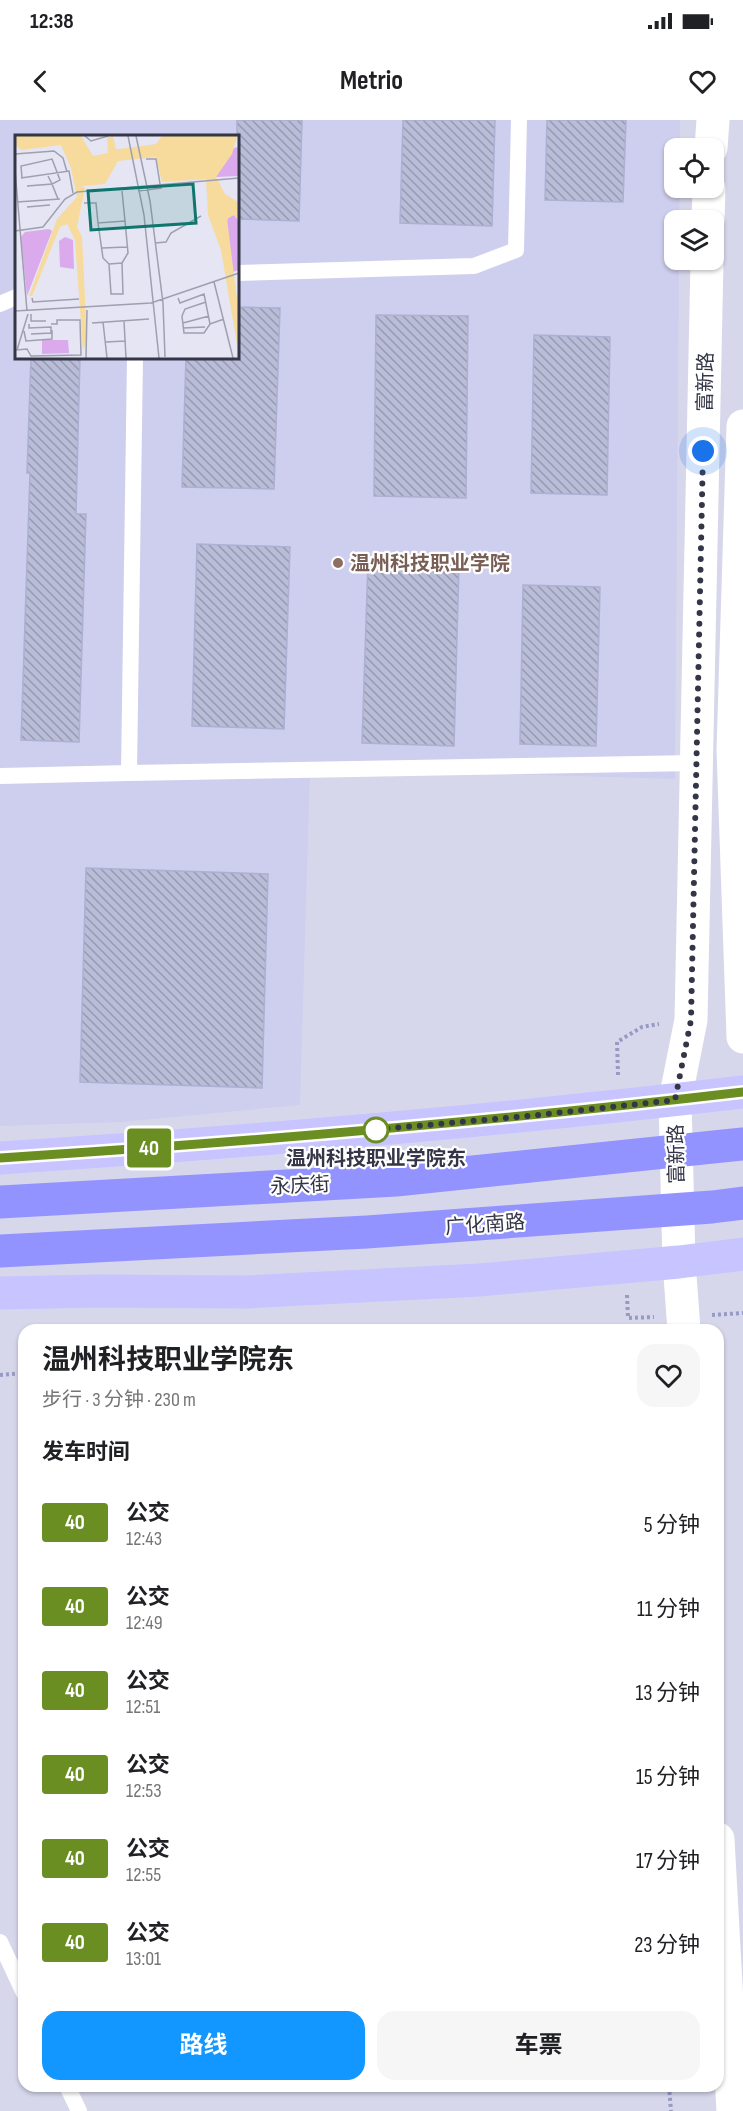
<!DOCTYPE html>
<html lang="zh">
<head>
<meta charset="utf-8">
<style>
  :root { --surface:#fff; --page:#f6f6f6; --text:#202124; --muted:#757577; --accent:#1197ff }
  body { margin:0; font-family:"Sofia Sans Condensed","Noto Sans SC",sans-serif; background:var(--page); color:var(--text); height:100vh; display:flex; flex-direction:column; font-size:22px; white-space:nowrap }
  * { box-sizing:border-box; margin:0 }
  p { font-size:20px; color:var(--muted) }
  .icon { flex:none; width:33px; height:33px; fill:none; stroke:currentColor; stroke-width:2; stroke-linecap:round; stroke-linejoin:round }
  .map { position:relative; flex:1; overflow:hidden }
  .side { position:absolute; left:18px; top:1204px; width:706px; height:768px; display:flex; flex-direction:column; background:var(--surface); border-radius:18px; box-shadow:0 2px 4px #0004 }
  .side>* { flex:none }
  .badge { padding:0 12px; border-radius:4px; font-size:21px; line-height:39px }
  .tools { position:absolute; left:664px; top:18px; display:grid; gap:12px }
  .tools a { display:grid; place-items:center; width:60px; height:60px; border-radius:12px; background:var(--surface); box-shadow:0 2px 4px #0004; font-size:30px }
  .you { position:absolute; width:30px; height:30px; margin:-15px; border:4px solid #fff; border-radius:50%; background:#1a73e8; box-shadow:0 0 0 9px #1a73e833 }
  .map>.badge { position:absolute; translate:-50% -50%; box-shadow:0 0 0 3px #fff }
  h2 { padding:0 24px; font-size:22px; line-height:54px }
  .round { display:grid; place-items:center; flex:none; width:63px; height:63px; border-radius:18px; background:var(--page) }
  .headline { display:flex; align-items:center; justify-content:space-between; height:102px; padding:0 24px }
  h1 { font-size:28px; font-weight:700; line-height:45px }
  .cta { display:flex; gap:12px; margin-top:auto; padding:12px 24px }
  .cta a { flex:1; height:69px; border-radius:18px; background:var(--accent); color:#fff; font-size:24px; font-weight:700; line-height:69px; text-align:center }
  .cta a+a { background:var(--page); color:var(--text) }
  ul { padding:0; list-style:none }
  li { display:flex; align-items:center; gap:18px; height:84px; padding:0 24px }
  li div { flex:1 }
  li b { display:block; font-size:22px }
  li em { font-style:normal }
  li .badge { min-width:66px; font-weight:700; text-align:center }
  .status { display:flex; justify-content:space-between; align-items:center; height:42px; padding:0 30px; background:var(--surface); direction:ltr }
  .status svg { height:16px; fill:currentColor }
  header { display:flex; justify-content:space-between; align-items:center; height:78px; padding:0 24px; background:var(--surface); font-size:27px; font-weight:700 }
  .map>svg:first-child { display:block }
  .residential { fill:#d7d7ec; fill-rule:evenodd }
  .education { fill:#ceceee; fill-rule:evenodd }
  .building { fill:url(#building-back-hatch); stroke:#acb0d2; stroke-width:1.5 }
  .lines { fill:none; stroke-linecap:round; stroke-linejoin:round }
  .path { stroke:#979ac3; stroke-width:4; stroke-dasharray:3 3; stroke-linecap:butt }
  .service { stroke:#fff; stroke-width:16 }
  .tertiary { stroke:#fff; stroke-width:33 }
  .secondary { stroke:#c7c4ff; stroke-width:33 }
  .primary { stroke:#9393ff; stroke-width:33 }
  .line-casing { stroke:#fff; stroke-width:14 }
  .line { stroke:#6b8e23; stroke-width:9 }
  .walk { stroke:#343647; stroke-width:6; stroke-dasharray:0 10.8 }
  .education-dot { fill:#8d6e63; stroke:#fff; stroke-width:2 }
  .stop-dot { fill:#fff; stroke:#6b8e23; stroke-width:3 }
  .labels { text-anchor:middle; stroke-width:4.5; stroke-linejoin:round; paint-order:stroke }
  .street-label { font-size:20px; fill:#343647; stroke:#fff }
  .education-label { font-size:20px; font-weight:bold; fill:#785e54; stroke:#fff; text-anchor:start }
  .stop-label { font-size:20px; font-weight:bold; fill:#343647; stroke:#fff }
  .inset-road { fill:none; stroke:#9e9faf; stroke-width:1.5 }
  .view { fill:#0f766e; fill-opacity:0.15; stroke:#0f766e; stroke-width:3 }
  .inset-edge { fill:none; stroke:#343647; stroke-width:3 }
</style>
</head>
<body>
<div class="status"><b>12:38</b><svg viewBox="0 0 49 12"><path d="M0 12V9h3v3zM5 12V6h3v6zM10 12V3h3v9zM15 12V0h3v12zM26 1h20v11H26zM47 4h2v5h-2z"/></svg></div>
<header><svg class="icon" aria-label="back" viewBox="0 0 24 24"><path d="M15 5l-7 7 7 7"/></svg>Metrio<svg class="icon" aria-label="heart" viewBox="0 0 24 24"><path d="M12 20l-8-8c-3-5 5-10 8-4 3-6 11-1 8 4z"/></svg></header>
<div class="map">
<svg width="743" height="1991" viewBox="0 0 743 1991">
  <defs>
    <pattern id="building-back-hatch" width="6" height="6" patternUnits="userSpaceOnUse" patternTransform="scale(1.5)"><rect width="6" height="6" fill="#b9bdd7"/><path d="M-1 5l2 2M0 0l6 6M5-1l2 2" fill="none" stroke="#979ab0"/></pattern>
  </defs>
  <rect width="100%" height="100%" fill="#e5e5f4"/>
  <!-- residential -->
  <path class="residential" d="M0 0H743V1991H0ZM16 16H237V237H16ZM675 28H714V68H675ZM675 100H714V140H675ZM24 1210H718V1966H24Z"/>
  <!-- education -->
  <path class="education" d="M0 0H680V28H675V68H680L679 100H675V140H679L675 659 310 648 300 985 121 1002 0 1006ZM16 16H237V237H16Z"/>
  <!-- building -->
  <g class="building">
    <path d="M237 0H302L299 101 237 99Z"/>
    <path d="M403 0H495L492 106 400 103Z"/>
    <path d="M547 0H626L623 82 545 80Z"/>
    <path d="M237 187 280 188 274 369 182 367 186 237H237Z"/>
    <path d="M376 195 468 196 466 378 374 376Z"/>
    <path d="M534 215 610 217 607 375 531 373Z"/>
    <path d="M31 237H80L76 394H86L79 622 21 620 30 353H27Z"/>
    <path d="M197 424 290 427 284 609 192 606Z"/>
    <path d="M368 442 459 445 454 626 362 623Z"/>
    <path d="M523 465 600 467 596 626 520 624Z"/>
    <path d="M86 748 268 754 262 968 80 962Z"/>
  </g>
  <g class="lines">
    <!-- path -->
    <g class="path">
      <path d="M618 955 617 922 642 907 659 904"/>
      <path d="M627 1175 628 1198 654 1197"/>
      <path d="M712 1195 743 1193"/>
      <path d="M0 1255 24 1253"/>
      <path d="M669 1966 671 1991"/>
    </g>
    <!-- service -->
    <g class="service">
      <path d="M237 153 474 146 516 130 519 0"/>
      <path d="M0 184 16 177"/>
      <path d="M129 653 697 643"/>
      <path d="M0 656 129 653 135 237"/>
      <path d="M0 1822 24 1873"/>
      <path d="M67 1966 79 1991"/>
    </g>
    <!-- tertiary -->
    <g class="tertiary">
      <path d="M711 28 713 0"/>
      <path d="M708 100 709 68"/>
      <path d="M743 306 733 630 743 917"/>
      <path d="M684 1210 679 1142 675 980 691 900 707 140"/>
      <path d="M718 1719 733 1991"/>
    </g>
    <!-- secondary -->
    <g class="secondary">
      <path d="M0 1038C248 1022 496 1001 743 972"/>
      <path d="M0 1173 98 1171 246 1172 479 1160 679 1142 743 1134"/>
    </g>
    <!-- primary -->
    <g class="primary">
      <path d="M0 1082 396 1060 743 1024"/>
      <path d="M0 1131 367 1112 712 1087 743 1083"/>
    </g>
  </g>
  <g class="lines">
    <defs>
      <path id="line" d="M0 1038C248 1022 496 1001 743 972"/>
    </defs>
    <!-- line casing -->
    <use href="#line" class="line-casing"/>
    <!-- line -->
    <use href="#line" class="line"/>
    <!-- walk -->
    <path class="walk" d="M376 1010H371L528 996 675 980 691 900 703 331"/>
  </g>
  <!-- markers -->
  <circle class="education-dot" cx="338" cy="443" r="6"/>
  <circle class="stop-dot" cx="376" cy="1010" r="12"/>
  <g class="labels">
    <!-- street labels -->
    <g class="street-label">
      <text transform="translate(705 262) rotate(-89)" y="7">富新路</text>
      <text transform="translate(676 1034) rotate(-91)" y="7">富新路</text>
      <text transform="translate(300 1065) rotate(-3)" y="7">永庆街</text>
      <text transform="translate(485 1104) rotate(-4)" y="7">广化南路</text>
    </g>
    <!-- education labels -->
    <g class="education-label">
      <text x="350" y="450">温州科技职业学院</text>
    </g>
    <!-- stop labels -->
    <g class="stop-label">
      <text x="376" y="1045">温州科技职业学院东</text>
    </g>
  </g>
  <!-- overview -->
  <g transform="translate(15 15)">
    <rect width="224" height="224" fill="#e5e5f4"/>
    <path d="M50 102 58 105 59 134 45 132 44 106Z" fill="#dbaaec"/>
    <path d="M223 12V41L201 42 219 13ZM219 80 223 85V135L218 137 212 88 213 81ZM34 94 37 96 12 161 6 102 10 97ZM27 205H53L54 218 27 219Z" fill="#dbaaec"/>
    <path d="M0 1H66L78 21 93 18 92 2 98 1 101 14H104L141 9 147 1H222L217 19 201 42 210 59 223 67V85L219 80 212 84 223 172V215L206 115 193 80 191 44 147 47 141 22 103 26 90 49 67 51 70 53 62 92 67 102 72 206 68 215 60 105 52 89 45 92 17 161H14L42 84 62 62 56 33 46 10 6 15 0 9Z" fill="#f6db9c"/>
    <path class="inset-road" d="M70 1 76 6 93 1M113 1 129 80 144 223M121 1 135 66 148 168 150 222M0 19 39 16 48 23 52 37M131 24H141L145 49M0 35 12 176M6 43 54 36 58 58M7 43 6 31 37 24 45 45 37 49 43 64M12 51 37 49 33 41M107 56 110 86M123 56 147 53M2 67 45 64M69 68H81L83 88 110 86 113 118 107 128 94 129 88 123 83 88M12 72 35 70M0 96 28 92 50 64 62 57 224 43M140 108 151 107 156 98 186 81M87 113 112 112M94 129 96 159H108L107 128M199 147 218 223M17 163 18 167 64 164M163 163 165 168 189 159 195 189 209 184M191 167 170 174 167 181 169 198H189L195 189M0 176 136 168 224 138M13 179 2 215 12 214 16 221 66 220 65 185H42V189H36M16 179V186H31M109 186 111 223M88 187 92 223M77 188 134 184M168 188 194 181M14 189V193L36 192V198L16 199M168 193 190 192M9 196 11 206 37 204V195M91 207 110 206M71 223 72 175"/>
    <path class="view" d="M178 49 181 88 76 95 73 56Z"/>
    <rect width="224" height="224" class="inset-edge"/>
  </g>
</svg>
<div class="tools">
<a><svg class="icon" aria-label="locate" viewBox="0 0 24 24"><circle cx="12" cy="12" r="6"/><path d="M12 2v4M12 18v4M2 12h4M18 12h4"/></svg></a>
<a><svg class="icon" aria-label="layers" viewBox="0 0 24 24"><path d="M12 4l9 5-9 5-9-5zM3 14l9 5 9-5"/></svg></a>
</div>
<div class="you" style="left:703px;top:331px"></div>
<b class="badge" style="left:149px;top:1028px;background:#6b8e23;color:#fff">40</b>
<section class="side">
<div class="headline"><div><h1>温州科技职业学院东</h1><p>步行 · 3 分钟 · 230 m</p></div><a class="round"><svg class="icon" aria-label="heart" viewBox="0 0 24 24"><path d="M12 20l-8-8c-3-5 5-10 8-4 3-6 11-1 8 4z"/></svg></a></div>
<h2>发车时间</h2>
<ul>
<li><span class="badge" style="background:#6b8e23;color:#fff">40</span><div><b>公交</b><p>12:43</p></div><em>5 分钟</em></li>
<li><span class="badge" style="background:#6b8e23;color:#fff">40</span><div><b>公交</b><p>12:49</p></div><em>11 分钟</em></li>
<li><span class="badge" style="background:#6b8e23;color:#fff">40</span><div><b>公交</b><p>12:51</p></div><em>13 分钟</em></li>
<li><span class="badge" style="background:#6b8e23;color:#fff">40</span><div><b>公交</b><p>12:53</p></div><em>15 分钟</em></li>
<li><span class="badge" style="background:#6b8e23;color:#fff">40</span><div><b>公交</b><p>12:55</p></div><em>17 分钟</em></li>
<li><span class="badge" style="background:#6b8e23;color:#fff">40</span><div><b>公交</b><p>13:01</p></div><em>23 分钟</em></li>
</ul>
<div class="cta"><a>路线</a><a>车票</a></div>
</section>
</div>
</body>
</html>
